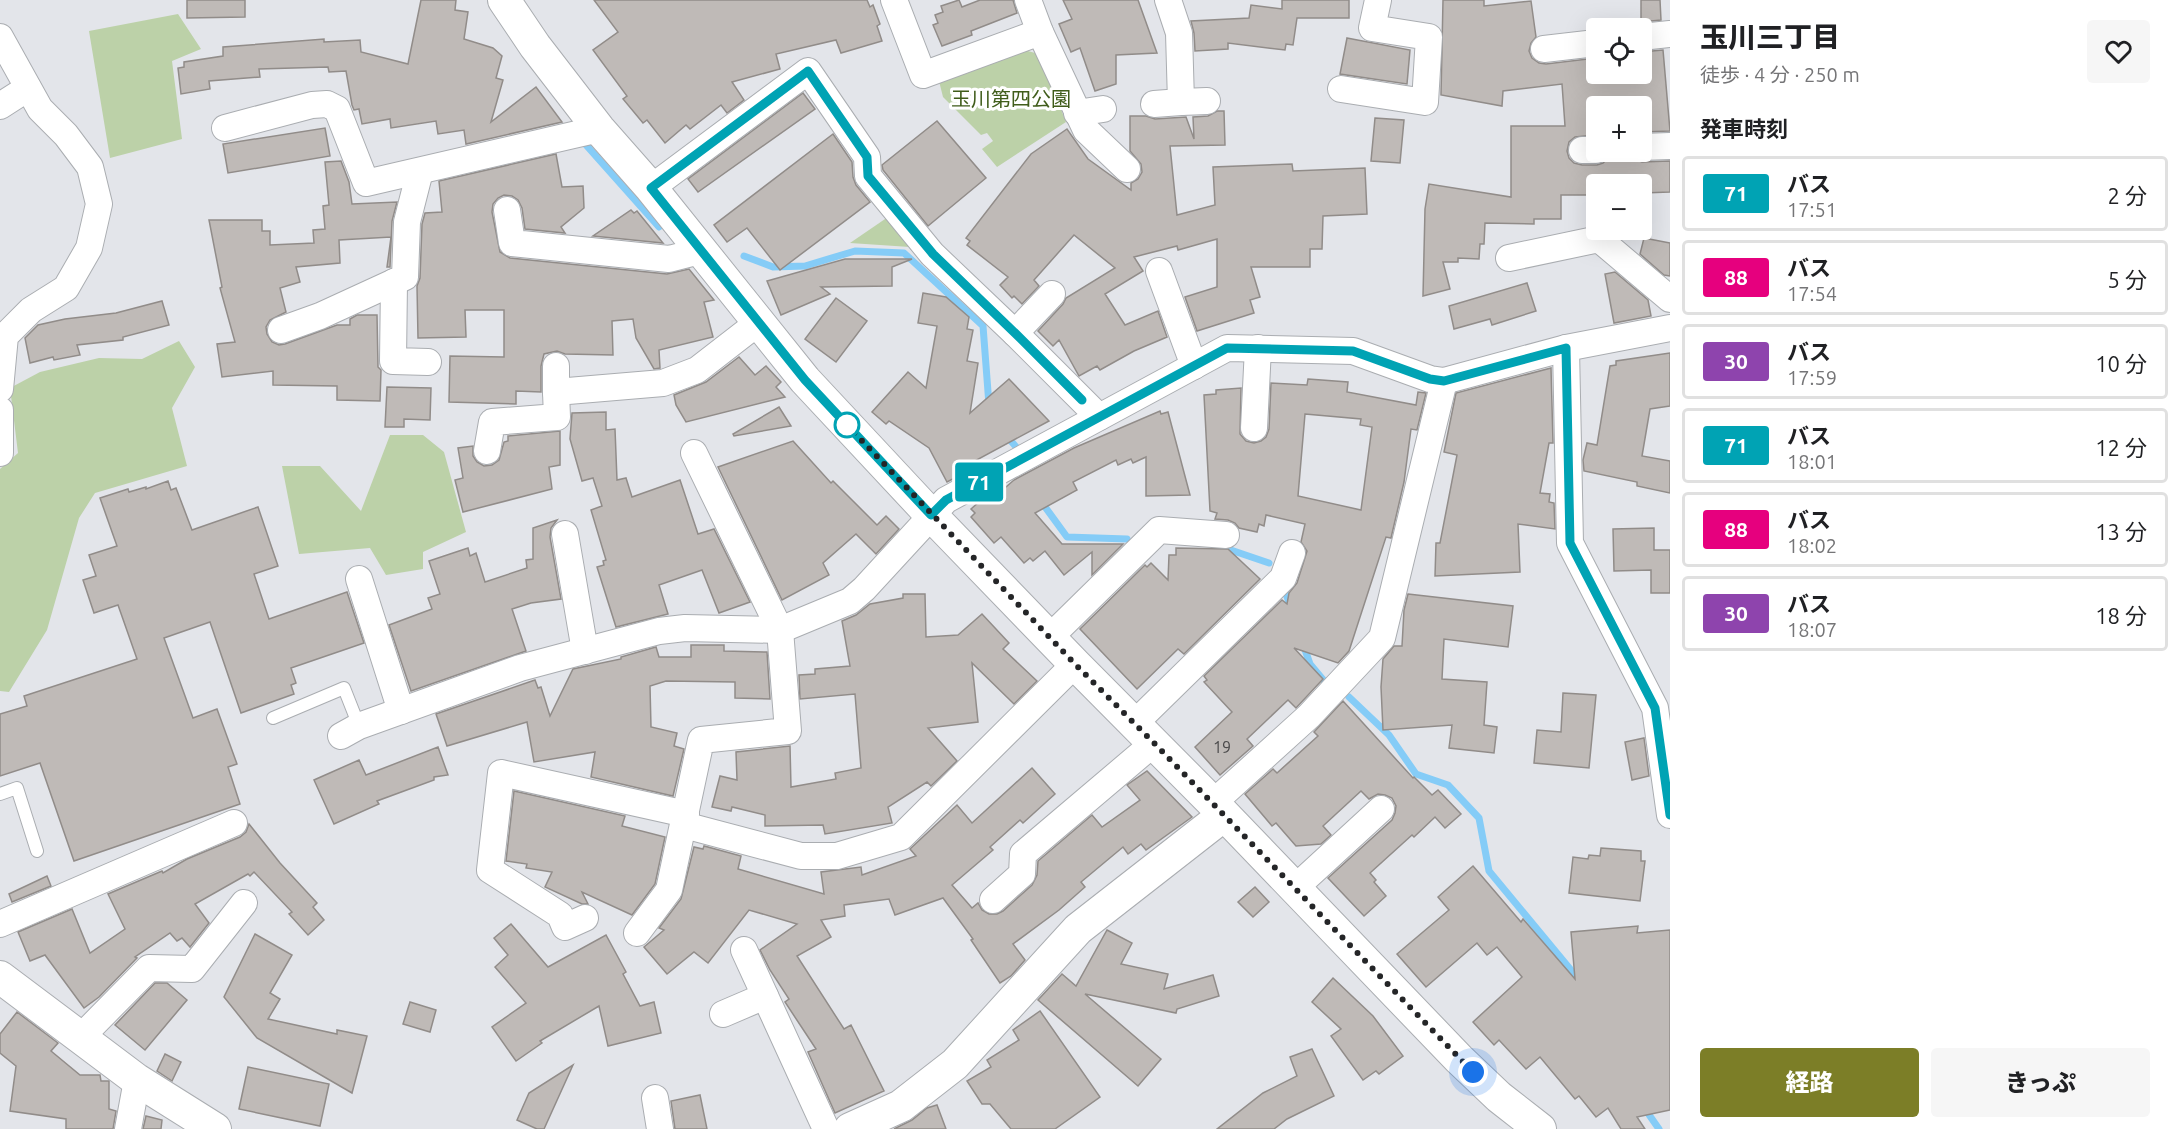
<!DOCTYPE html>
<html lang="ja">
<head>
<meta charset="utf-8">
<style>
  :root { --surface:#fff; --page:#f6f6f6; --text:#202124; --muted:#757577; --line:#e0e0e0; --accent:#7c7e27 }
  body { margin:0; font-family:Ubuntu,"Noto Sans JP",sans-serif; background:var(--page); color:var(--text); height:100vh; display:flex; flex-direction:column; font-size:22px; white-space:nowrap }
  * { box-sizing:border-box; margin:0 }
  p { font-size:20px; color:var(--muted) }
  .icon { flex:none; width:33px; height:33px; fill:none; stroke:currentColor; stroke-width:2; stroke-linecap:round; stroke-linejoin:round }
  .map { position:relative; flex:1; overflow:hidden }
  .sheet { display:flex; flex-direction:column; background:var(--surface); width:510px }
  .sheet>* { flex:none }
  .badge { padding:0 12px; border-radius:4px; font-size:21px; line-height:39px }
  .buttons { position:absolute; left:1586px; top:18px; display:grid; gap:12px }
  .buttons a { display:grid; place-items:center; width:66px; height:66px; border-radius:6px; background:var(--surface); box-shadow:0 6px 24px #0002; font-size:30px }
  .you { position:absolute; width:30px; height:30px; margin:-15px; border:4px solid #fff; border-radius:50%; background:#1a73e8; box-shadow:0 0 0 9px #1a73e833 }
  .map>.badge { position:absolute; translate:-50% -50%; box-shadow:0 0 0 3px #fff }
  h2 { padding:0 30px; font-size:22px; line-height:54px }
  .round { display:grid; place-items:center; flex:none; width:63px; height:63px; border-radius:6px; background:var(--page) }
  .headline { display:flex; align-items:center; justify-content:space-between; height:102px; padding:0 30px }
  h1 { font-size:28px; font-weight:800; line-height:45px }
  .cta { display:flex; gap:12px; margin-top:auto; padding:12px 30px }
  .cta a { flex:1; height:69px; border-radius:6px; background:var(--accent); color:#fff; font-size:24px; font-weight:800; line-height:69px; text-align:center }
  .cta a+a { background:var(--page); color:var(--text) }
  ul { padding:0; list-style:none }
  li { display:flex; align-items:center; gap:18px; height:75px; margin:0 12px 9px; padding:0 18px; border:3px solid var(--line); border-radius:6px }
  li div { flex:1 }
  li b { display:block; font-size:22px }
  li em { font-style:normal }
  li .badge { min-width:66px; font-weight:700; text-align:center }
  main { display:flex; flex:1; min-height:0 }
  .map>svg:first-child { display:block }
  .green { fill:#bcd1a8 }
  .lines { fill:none; stroke-linecap:round; stroke-linejoin:round }
  .stream { stroke:#85ccf7; stroke-width:7 }
  .building { fill:#bfbab7; stroke:#918c89; stroke-width:1.5; fill-rule:evenodd }
  .service-casing { stroke:#aaadb1; stroke-width:14 }
  .minor-casing { stroke:#aaadb1; stroke-width:28 }
  .tertiary-casing { stroke:#aaadb1; stroke-width:34 }
  .service { stroke:#fff; stroke-width:12 }
  .minor { stroke:#fff; stroke-width:26 }
  .tertiary { stroke:#fff; stroke-width:32 }
  .line-casing { stroke:#fff; stroke-width:14 }
  .line { stroke:#00a3b4; stroke-width:9 }
  .walk { stroke:#242527; stroke-width:6; stroke-dasharray:0 10.8 }
  .stop-dot { fill:#fff; stroke:#00a3b4; stroke-width:3 }
  .labels { text-anchor:middle; stroke-width:6; stroke-linejoin:round; paint-order:stroke }
  .number-label { font-size:16px; fill:#4b4a4b }
  .park-label { font-size:20px; fill:#405d1b; stroke:#fff }
</style>
</head>
<body>
<main>
<div class="map">
<svg width="1670" height="1129" viewBox="0 0 1670 1129">
  <rect width="100%" height="100%" fill="#e3e5ea"/>
  <!-- green -->
  <g class="green">
    <path d="M178 14 201 49 172 61 182 139 110 158 89 31Z"/>
    <path d="M1024 50 1039 54 1066 122 997 167 982 149 993 141 987 133 981 135 943 97 939 81Z"/>
    <path d="M888 217 910 247 850 243Z"/>
    <path d="M179 341 195 367 172 408 187 466 95 493 79 518 47 630 9 692 0 691V469L18 453 10 388 40 372 99 358 142 359Z"/>
    <path d="M390 435H423L444 452 466 532 423 552V569L386 575 370 548 299 554 282 466H320L361 511Z"/>
  </g>
  <g class="lines">
    <!-- stream -->
    <g class="stream">
      <path d="M586 145 659 227"/>
      <path d="M744 256 773 267 805 266 855 251 904 253 983 326 989 405"/>
      <path d="M1005 434 1017 448"/>
      <path d="M1040 500 1067 537 1127 539"/>
      <path d="M1216 545 1269 563"/>
      <path d="M1284 588 1291 608"/>
      <path d="M1303 644 1310 664 1325 682"/>
      <path d="M1349 697 1389 735 1416 774 1448 785 1479 818 1489 871 1580 981"/>
      <path d="M1645 1109 1659 1129"/>
    </g>
  </g>
  <!-- building -->
  <g class="building">
    <path d="M187 0H245V17L187 18Z"/>
    <path d="M421 0H456L455 10 468 12 464 39 493 48 502 56 496 78 503 80 491 122 536 87 562 122 466 144 464 130 438 134 436 121 391 128 390 119 362 124 359 109 354 110 352 105 346 71 329 72 328 67 259 69 260 77 209 81 210 89 181 94 178 68 184 67V62L223 56V47L324 39V42L360 40 361 52 408 64Z"/>
    <path d="M594 0H867L870 7 873 5 880 24 877 26 882 41 841 53 836 40 776 54 780 69 732 82 744 100 727 113 721 105 690 129 686 125 665 143 647 120 643 123 623 99 627 96 593 50 618 32Z"/>
    <path d="M959 0 962 7 980 0H1013L1017 13 971 31 972 35 942 46 933 25 938 23 935 15 943 12 941 6Z"/>
    <path d="M1063 0H1138L1157 53 1116 55V84L1095 91 1080 48 1071 52 1059 24 1072 19Z"/>
    <path d="M1282 0H1349V18H1297L1293 45 1286 44 1285 50 1228 43V49L1195 51 1194 33 1191 21 1249 18 1251 5 1282 9Z"/>
    <path d="M1443 0H1484V6L1531 1 1536 37 1531 43 1529 51 1532 58 1539 63 1546 64 1596 58V74H1641V52L1663 50 1670 131 1641 132V106H1596V135L1575 137 1569 142 1567 151 1569 158 1574 163 1582 165H1597L1603 163 1608 158H1632L1642 162 1670 161V192L1643 193V184H1596V195H1561V219H1534V224L1485 223 1484 244H1480L1479 259 1458 258V262H1443L1450 289 1423 296 1425 209 1429 184 1511 197V126H1565L1562 84 1503 91 1502 106 1441 95Z"/>
    <path d="M1641 0H1660L1661 20 1641 22Z"/>
    <path d="M1347 38 1410 50 1407 84 1340 74Z"/>
    <path d="M803 93 815 109 698 192 688 179Z"/>
    <path d="M1217 111H1224L1225 145 1170 146 1177 215 1215 205 1213 167 1292 164 1293 171 1365 168 1367 214 1323 216 1322 249H1310V267H1251L1260 297 1250 300 1254 313 1197 331 1185 297 1217 287V239L1178 250 1177 246 1134 257 1143 271 1105 294 1125 325 1158 311 1167 337 1134 351 1100 370 1097 366 1079 376 1059 340 1053 346 1038 331 1063 304 1066 298 1115 268 1074 235 1034 280 1039 286 1022 304 1014 296 1012 298 1000 285 1008 277 967 245 970 241 966 238 1031 154 1067 129 1088 159 1131 190V183L1138 179 1142 172 1141 164 1130 151V116H1146L1155 119 1186 117 1194 139 1193 117 1208 116Z"/>
    <path d="M1375 118 1404 120 1400 163 1371 161Z"/>
    <path d="M937 121 986 178 928 226 883 170 882 165Z"/>
    <path d="M325 128 330 156 228 173 223 144Z"/>
    <path d="M833 134 852 162 853 177 856 185 870 202 780 270 747 228 727 242 714 225Z"/>
    <path d="M556 154 562 187 583 186 584 208 561 227 565 233 525 229 522 208 518 200 512 196 504 195 498 198 493 204 492 212 500 252 510 258 667 274 689 269 714 300 704 302 713 337 659 350 660 368 654 369 636 338 633 319 612 321 613 355 565 354 557 351 544 354 541 366V392L516 391V404L449 402 450 356 504 357V310H465L466 337 418 338 417 286 420 278 422 224 425 213 442 212 439 181Z"/>
    <path d="M341 161 349 182 352 204 397 202 392 221 390 267H387L391 237 339 240 340 263 296 267 300 282 280 288 286 312 270 320 266 327 267 334 272 342 279 345 285 344 337 325H350V319L357 315H377L378 367 381 370 380 401 337 400V386L273 385V371L222 377 217 344 235 342 220 288 222 287 209 220H262V231H270V245L314 243 313 230 325 229 323 206 329 205 325 162Z"/>
    <path d="M631 210 634 213 637 211 663 243 593 236Z"/>
    <path d="M1644 238 1670 243V276L1664 275 1640 254Z"/>
    <path d="M845 259H912L892 267V286L821 287 830 294 781 315 767 281Z"/>
    <path d="M1615 272 1648 300 1651 316 1614 323 1605 274Z"/>
    <path d="M1527 283 1536 311 1492 325 1490 319 1454 329 1449 306Z"/>
    <path d="M923 293 946 297 969 317 967 329 973 330 967 361 978 363 970 413 1009 379 1049 421 971 463 974 468 947 482 929 448 889 421 886 424 872 412 908 372 926 388 937 326 918 323Z"/>
    <path d="M836 298 867 321 836 362 805 339Z"/>
    <path d="M162 301 169 325 123 337V340L77 345 80 355 54 360 53 357 30 363 25 338 38 325 65 319 116 313Z"/>
    <path d="M1670 353V406L1650 409 1642 456 1670 461V493L1637 486V482L1584 471 1583 460 1587 443 1597 445 1610 366 1616 365V361Z"/>
    <path d="M739 357 755 375 766 366 781 382 776 387 785 397 686 422 676 405 674 395 706 382Z"/>
    <path d="M1551 368 1553 443H1549L1540 493 1550 494 1549 502 1554 503 1555 529 1518 524 1520 572 1435 576 1436 543H1440L1457 455 1444 452 1456 393Z"/>
    <path d="M1308 379 1348 382 1347 392 1416 405 1418 392 1426 393 1417 430 1411 429 1404 482 1391 538 1386 537 1349 651 1338 663 1294 648 1323 679 1296 708 1288 700 1247 739 1253 746 1220 775 1195 747 1232 712 1204 682 1207 680 1204 676 1282 600 1287 604 1289 593 1297 583 1307 551 1301 542 1305 524 1266 515 1264 526 1259 524 1257 532 1239 528 1235 523 1228 520 1215 519 1217 513 1210 511 1204 395 1216 394V390L1241 388 1240 434 1246 441 1254 443 1261 441 1266 437 1269 429 1271 383 1307 385ZM1305 414 1361 419 1360 425 1372 427 1361 510 1298 496Z"/>
    <path d="M387 387 431 388 430 420 404 419V427H385Z"/>
    <path d="M779 407 791 426 734 436 733 434Z"/>
    <path d="M1160 411 1161 414 1168 412 1190 495 1146 496V457L1133 463 1131 459 1118 465 1116 460 1073 482 1077 490 1035 513 1062 544H1123L1092 575V552L1064 575 1045 551 1033 561 1030 558 1024 563 1001 537 994 543 971 517 975 513 971 509 987 495 989 494 992 499 1014 480 1074 448Z"/>
    <path d="M606 412V430L615 429 617 480 626 478 632 497 680 480 698 534 714 529 750 602 719 613 702 570 659 585 668 614 616 627 597 567 604 565 603 561 606 560 591 510 602 506 593 478 582 481 570 439 572 413Z"/>
    <path d="M560 431V465L549 467 552 489 463 512 455 480 463 478 458 448 473 446V456L477 462 484 466 492 465 499 460 504 442 508 441V436Z"/>
    <path d="M793 441 831 483 833 481 877 525 886 516 899 529 876 554 856 534 823 563 829 575 782 600 718 467Z"/>
    <path d="M168 481 171 490 176 488 192 530 258 507 278 566 254 574 269 619 347 592 364 643 291 668 296 683 291 685 294 694 241 713 210 622 164 638 193 718 217 709 237 764 228 767 240 804 74 861 40 763 0 776V714L27 706 24 696 137 659 118 605 94 613 83 580 96 576 89 555 117 546 100 498 128 489 129 492 146 487V489Z"/>
    <path d="M557 520 551 528 550 537 561 599 531 603 512 609 526 651 411 691 389 625 432 609 428 598 440 594 429 561 468 548 470 556 476 553 485 582 527 568 526 560 533 559V528Z"/>
    <path d="M1654 528V550H1670V593H1651V570L1614 571 1613 529Z"/>
    <path d="M1176 548 1228 549 1260 579 1184 654 1178 649 1137 689 1080 629 1145 565 1147 567 1151 563 1168 580 1169 555H1176Z"/>
    <path d="M903 594H925L926 637 958 635 982 614 1009 643 1003 649 1037 681 1014 704 972 663 978 722 928 728 957 761 931 786 927 782 888 807 892 823 825 834 823 825 765 826V815L732 807 731 811 712 807 720 776 737 780 736 752 790 746 791 787 836 779 835 773 861 768 855 694 800 699 799 675 815 674V669L850 666 842 621 856 615 870 604 903 598Z"/>
    <path d="M1408 594 1513 606 1508 647 1444 639 1442 679 1487 682 1484 725 1497 727 1494 753 1449 748 1452 725 1383 730 1381 687 1383 659 1394 646H1402L1404 610Z"/>
    <path d="M691 645H724V651L767 652 770 699 735 698V682L666 681 650 686 651 727 677 733 674 746 684 749 673 796 591 777 595 752 534 762 527 722 447 746 436 714 535 680 538 688 541 687 550 716 573 669 621 659V657L656 647 659 657H691Z"/>
    <path d="M1563 693 1596 695 1589 768 1534 763 1537 730 1561 732Z"/>
    <path d="M1343 701 1413 778 1414 777 1432 795 1438 790 1461 814 1445 828 1435 817 1414 837 1412 835 1370 873 1376 880 1374 882 1386 896 1364 916 1328 878 1392 820 1395 813 1396 806 1392 798 1385 795 1378 794 1369 799 1361 791 1323 826 1331 835 1321 844 1296 846 1276 823 1272 826 1245 794 1273 769 1277 773 1318 736 1314 732Z"/>
    <path d="M1644 738 1649 776 1632 780 1625 742Z"/>
    <path d="M438 747 448 775 434 777V780L377 801 379 804 334 824 314 780 359 760 366 775Z"/>
    <path d="M1032 768 1055 794 1023 823 1020 820 990 847 993 850 952 885 972 908 978 903 982 910 989 914H997L1003 911 1032 885 1037 875 1038 861 1092 815 1102 827 1140 800 1127 785 1147 771 1192 817 1146 850 1141 844 1128 854 1123 847 1081 882 1085 887 1059 910 1013 944 1025 960 1011 976 1000 983 971 940 973 939 943 898 895 915 889 899 844 905 845 916 821 920 831 937 797 956 844 1029 851 1025 884 1091 835 1113 808 1052 816 1049 785 1002 789 999 770 970 760 950 797 924 749 910 708 963 694 952 667 974 644 947 664 930 659 928 681 899 694 847 703 849 704 846 741 856 738 869 824 894 821 872 861 867 862 875 916 856 910 849 957 805 972 823Z"/>
    <path d="M514 791 625 816 622 826 665 837 655 884 632 915 582 892 588 904H582L545 887 552 872 526 868 527 864 506 861Z"/>
    <path d="M249 824 280 863 317 903 313 907 324 920 308 935 289 914 292 912 254 872 250 876 248 874 195 904 209 923 190 947 182 938 177 941 170 933 135 957 137 958 99 997 84 1008 45 955 30 961 18 932 72 909 90 953 125 929 108 894 162 871 163 873 187 859 240 837 246 832Z"/>
    <path d="M1601 848 1641 851V861H1645L1640 901 1569 893 1573 857 1588 859 1589 855 1600 856Z"/>
    <path d="M1473 866 1521 922 1523 919 1575 979 1571 932 1638 926 1637 933 1670 930V1110L1637 1117 1645 1129H1621L1608 1108 1596 1117 1579 1096 1575 1099 1540 1057 1526 1069 1499 1040 1494 1045 1473 1022 1522 977 1497 947 1487 955 1477 943 1426 987 1397 954 1449 910 1438 897Z"/>
    <path d="M47 876 51 886 12 902 9 894Z"/>
    <path d="M1255 887 1269 902 1253 917 1238 902Z"/>
    <path d="M511 924 548 967 606 935 626 972 623 974 640 1006 654 1002 661 1033 608 1046 599 1006 540 1041 542 1043 516 1061 492 1027 526 1003 495 967 508 955 494 938Z"/>
    <path d="M1107 930 1132 943 1121 964 1168 974 1164 989 1213 975 1219 996 1177 1009 1176 1013 1085 994 1161 1059 1138 1086 1038 1000 1062 974 1076 986Z"/>
    <path d="M255 934 292 955 270 993 280 999 268 1019 337 1034V1030L367 1036 352 1093 257 1038 224 997Z"/>
    <path d="M1333 978 1373 1016 1403 1056 1379 1074 1376 1071 1363 1080 1331 1036 1341 1029 1312 1002Z"/>
    <path d="M155 983H167L187 1000 145 1050 115 1025Z"/>
    <path d="M410 1002 436 1010 430 1032 403 1024Z"/>
    <path d="M1040 1011 1100 1097 1055 1129H1011L990 1104H982L967 1081 991 1067 987 1060 1019 1040 1013 1030Z"/>
    <path d="M17 1012 58 1043 51 1051 80 1075H100L101 1081H109V1109L116 1111 113 1129H66V1119L10 1111 16 1066 0 1053V1034Z"/>
    <path d="M1312 1049 1334 1096 1287 1119 1274 1129H1217L1263 1093 1297 1076 1290 1057Z"/>
    <path d="M165 1054 181 1062 172 1081 157 1071Z"/>
    <path d="M573 1065 544 1129H537L517 1120 529 1093Z"/>
    <path d="M248 1067 329 1084 320 1126 239 1109Z"/>
    <path d="M700 1095 707 1129H675L671 1101Z"/>
    <path d="M937 1105 946 1129H894L912 1120 927 1108Z"/>
    <path d="M146 1116 162 1120 161 1129H143Z"/>
  </g>
  <g class="lines">
    <defs>
      <g id="service">
        <path d="M273 718 344 688 359 726"/>
        <path d="M0 794 17 788 37 851"/>
      </g>
      <g id="minor">
        <path d="M894 0 923 75 1040 32"/>
        <path d="M1028 0 1040 32 1086 130 1127 169"/>
        <path d="M0 37 40 109 66 135 90 167 99 204 89 248 66 288 31 310 5 336 0 389"/>
        <path d="M1641 37 1670 34"/>
        <path d="M1544 49 1596 43"/>
        <path d="M1341 89 1425 102 1429 37 1372 28 1378 0"/>
        <path d="M1181 102 1207 101"/>
        <path d="M1154 104 1181 102 1179 33 1168 0"/>
        <path d="M0 106 28 88"/>
        <path d="M1077 113 1103 109"/>
        <path d="M225 128 312 105 327 104 337 109 366 183 599 129"/>
        <path d="M1641 147 1670 146"/>
        <path d="M1582 150H1596"/>
        <path d="M651 188 808 71 867 157 868 176 932 254 1015 333 1099 417"/>
        <path d="M507 210 512 243 669 259 700 251"/>
        <path d="M1509 258 1599 239 1670 299"/>
        <path d="M1159 271 1194 366"/>
        <path d="M394 282 393 361 428 362"/>
        <path d="M281 330 320 316 405 277 407 222 420 171"/>
        <path d="M1015 333 1052 294"/>
        <path d="M1566 348 1570 543 1655 708 1670 815"/>
        <path d="M556 366V392"/>
        <path d="M0 410V453"/>
        <path d="M1254 428 1258 348"/>
        <path d="M487 451 492 422 557 417 556 392 663 383 697 370 759 322"/>
        <path d="M565 534 585 651"/>
        <path d="M359 579 401 711"/>
        <path d="M1049 638 1159 530 1226 535"/>
        <path d="M1135 723 1283 578 1292 553"/>
        <path d="M341 736 359 726 520 668 659 631 685 628 780 630 850 601 864 589 946 500 1227 348 1353 351 1430 379 1444 381 1566 348 1670 328"/>
        <path d="M1213 803 1309 716 1382 638 1444 381"/>
        <path d="M684 825 801 856H837L901 837 1075 664"/>
        <path d="M1295 888 1381 809"/>
        <path d="M993 900 1022 874 1023 854 1154 743"/>
        <path d="M585 918 565 927 560 915 490 870 501 773 686 814"/>
        <path d="M0 924 234 823"/>
        <path d="M637 933 669 890 701 740 788 731 780 630 694 453"/>
        <path d="M744 950 826 1129"/>
        <path d="M723 1014 765 996"/>
        <path d="M80 1038 149 968 192 969 244 903"/>
        <path d="M655 1098 660 1129"/>
        <path d="M128 1129 137 1080"/>
      </g>
      <g id="tertiary">
        <path d="M504 0 535 46 599 129 651 188 805 380 931 515 1075 664 1213 803 1459 1059 1499 1097 1540 1129"/>
        <path d="M0 977 137 1080 215 1129"/>
        <path d="M850 1129 901 1106 955 1064 1078 929 1224 815"/>
      </g>
    </defs>
    <!-- service casing -->
    <use href="#service" class="service-casing"/>
    <!-- minor casing -->
    <use href="#minor" class="minor-casing"/>
    <!-- tertiary casing -->
    <use href="#tertiary" class="tertiary-casing"/>
    <!-- service -->
    <use href="#service" class="service"/>
    <!-- minor -->
    <use href="#minor" class="minor"/>
    <!-- tertiary -->
    <use href="#tertiary" class="tertiary"/>
  </g>
  <g class="lines">
    <defs>
      <path id="line" d="M1082 400 1015 333 933 254 868 176 867 157 808 71 651 188 805 380 931 515 946 500 1227 348 1353 351 1430 379 1444 381 1566 348 1570 543 1655 708 1670 815"/>
    </defs>
    <!-- line casing -->
    <use href="#line" class="line-casing"/>
    <!-- line -->
    <use href="#line" class="line"/>
    <!-- walk -->
    <path class="walk" d="M847 425 1075 664 1154 743 1473 1072"/>
  </g>
  <!-- markers -->
  <circle class="stop-dot" cx="847" cy="425" r="12"/>
  <g class="labels">
    <!-- number labels -->
    <g class="number-label">
      <text x="1222" y="753">19</text>
    </g>
    <!-- park labels -->
    <g class="park-label">
      <text x="1011" y="106">玉川第四公園</text>
    </g>
  </g>
</svg>
<div class="buttons">
<a><svg class="icon" aria-label="locate" viewBox="0 0 24 24"><circle cx="12" cy="12" r="6"/><path d="M12 2v4M12 18v4M2 12h4M18 12h4"/></svg></a>
<a>+</a>
<a>−</a>
</div>
<div class="you" style="left:1473px;top:1072px"></div>
<b class="badge" style="left:979px;top:482px;background:#00a3b4;color:#fff">71</b>
</div>
<section class="sheet">
<div class="headline"><div><h1>玉川三丁目</h1><p>徒歩 · 4 分 · 250 m</p></div><a class="round"><svg class="icon" aria-label="heart" viewBox="0 0 24 24"><path d="M12 20l-8-8c-3-5 5-10 8-4 3-6 11-1 8 4z"/></svg></a></div>
<h2>発車時刻</h2>
<ul>
<li><span class="badge" style="background:#00a3b4;color:#fff">71</span><div><b>バス</b><p>17:51</p></div><em>2 分</em></li>
<li><span class="badge" style="background:#e6007e;color:#fff">88</span><div><b>バス</b><p>17:54</p></div><em>5 分</em></li>
<li><span class="badge" style="background:#8e44ad;color:#fff">30</span><div><b>バス</b><p>17:59</p></div><em>10 分</em></li>
<li><span class="badge" style="background:#00a3b4;color:#fff">71</span><div><b>バス</b><p>18:01</p></div><em>12 分</em></li>
<li><span class="badge" style="background:#e6007e;color:#fff">88</span><div><b>バス</b><p>18:02</p></div><em>13 分</em></li>
<li><span class="badge" style="background:#8e44ad;color:#fff">30</span><div><b>バス</b><p>18:07</p></div><em>18 分</em></li>
</ul>
<div class="cta"><a>経路</a><a>きっぷ</a></div>
</section>
</main>
</body>
</html>
